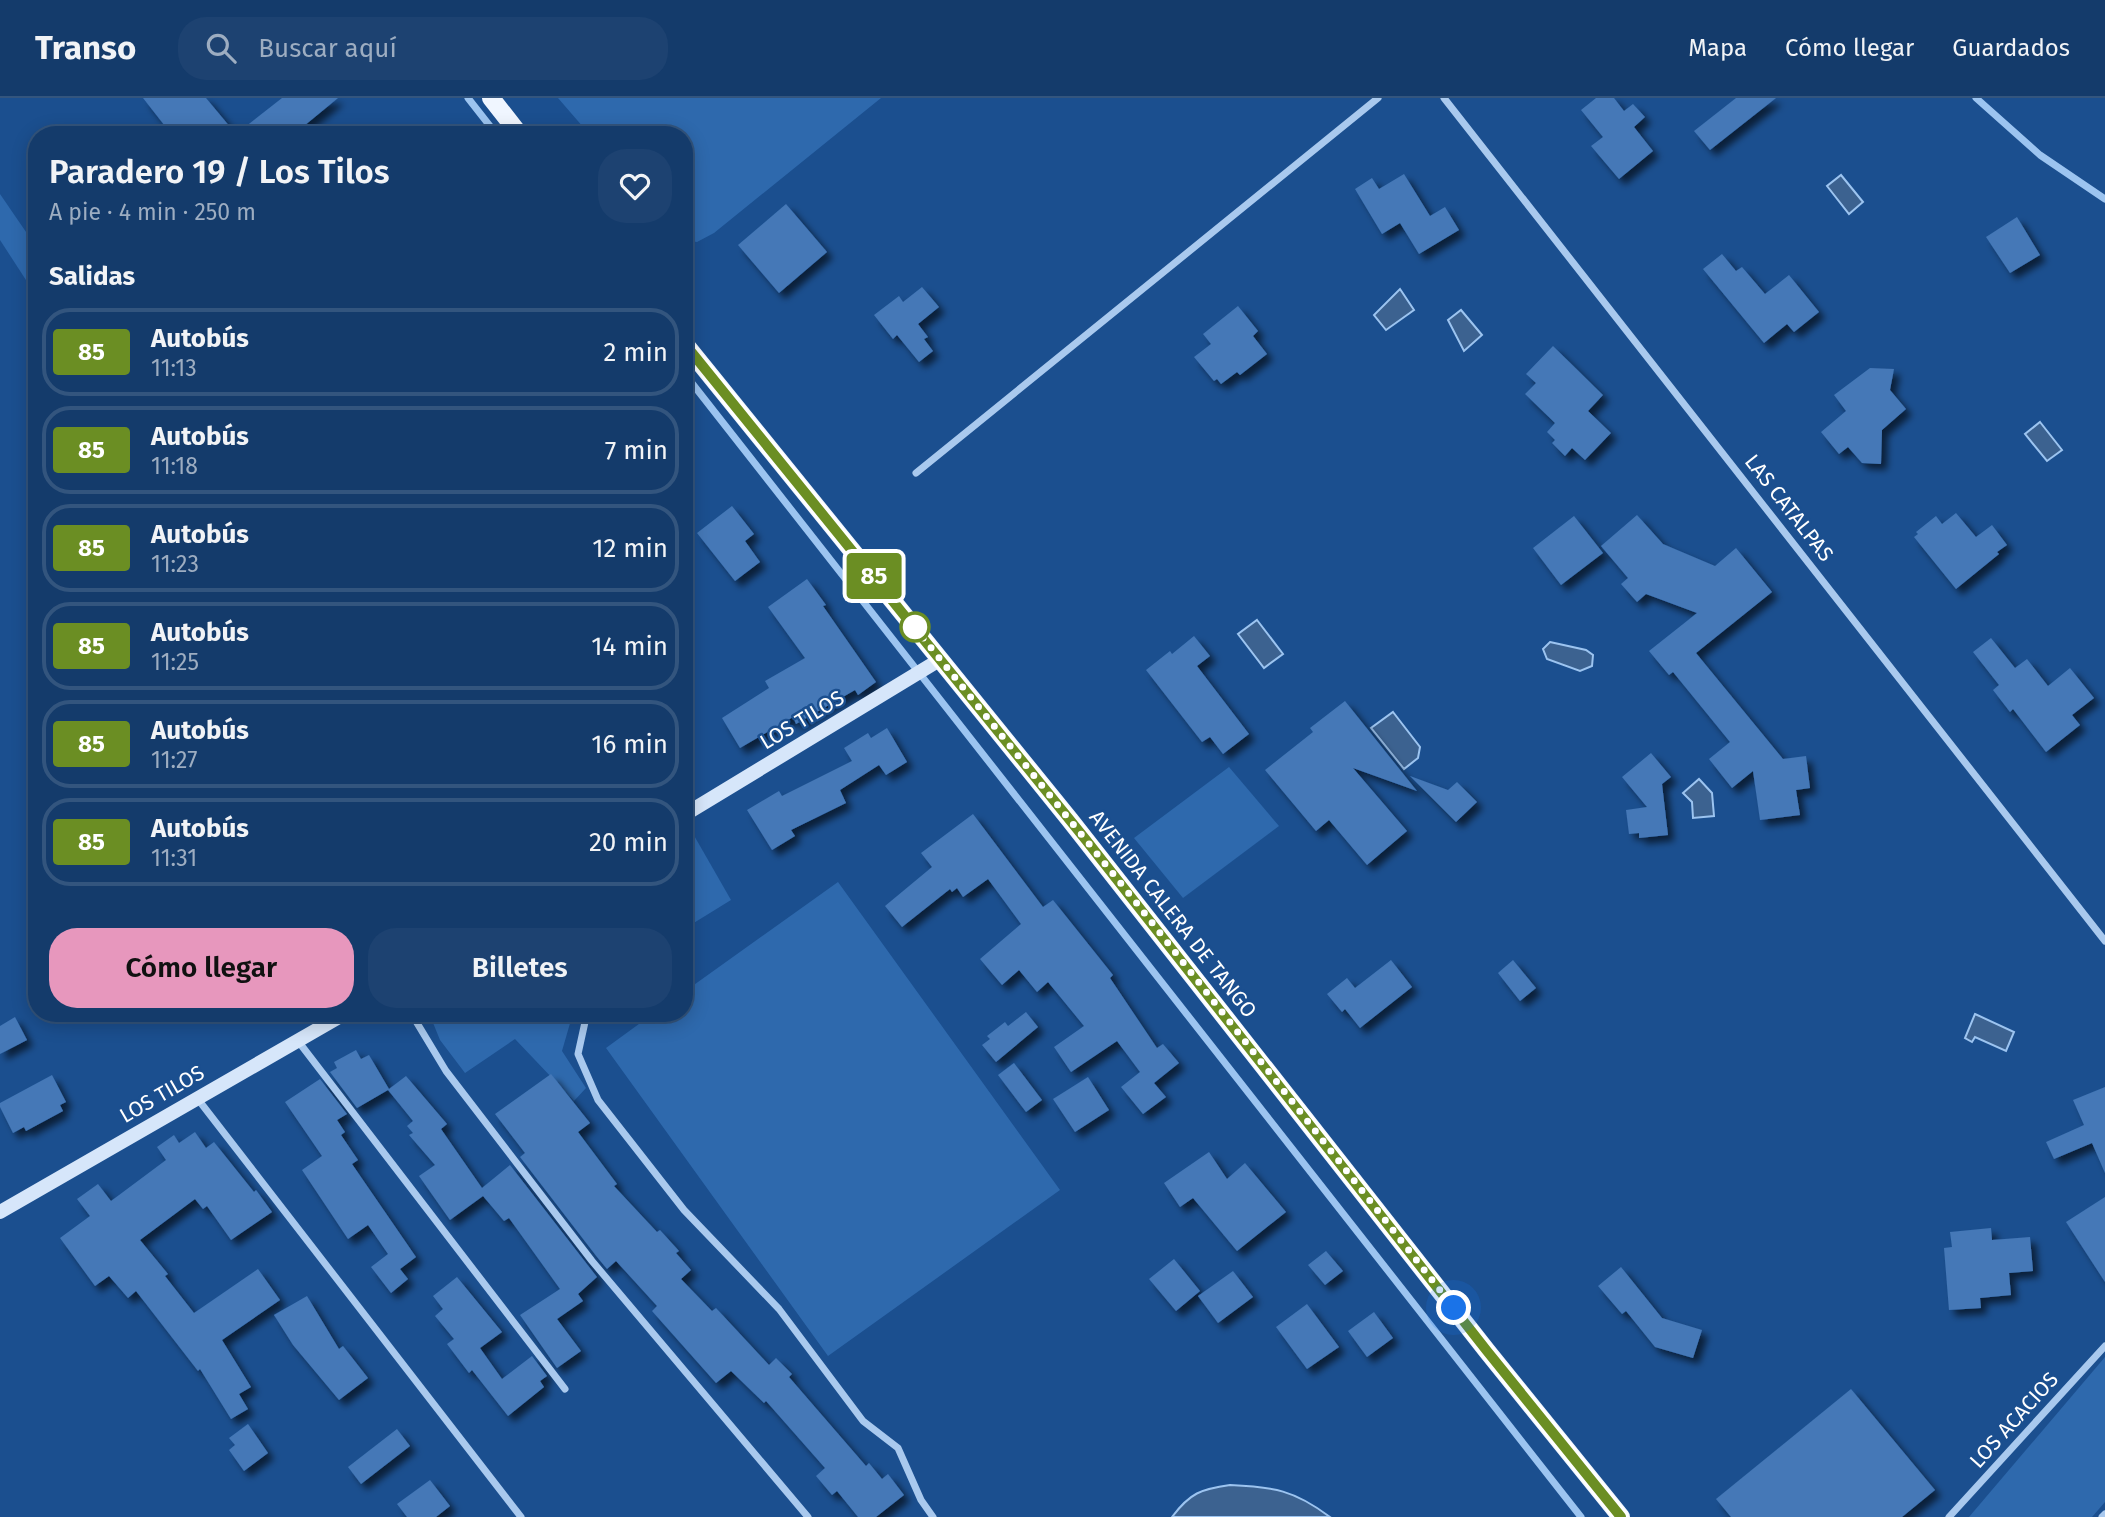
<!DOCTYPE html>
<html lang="es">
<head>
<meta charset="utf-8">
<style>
  :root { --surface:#143b6b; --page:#1d4271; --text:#f1f3f6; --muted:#9dadc1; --line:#33557e; --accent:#e797bd }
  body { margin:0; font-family:"Fira Sans",sans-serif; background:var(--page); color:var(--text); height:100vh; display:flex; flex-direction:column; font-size:26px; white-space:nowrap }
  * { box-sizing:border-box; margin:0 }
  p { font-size:23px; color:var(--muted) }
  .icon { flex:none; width:38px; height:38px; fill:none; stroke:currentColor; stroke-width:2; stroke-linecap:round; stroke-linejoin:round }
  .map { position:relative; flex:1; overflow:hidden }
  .drawer { position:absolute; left:28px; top:28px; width:665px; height:896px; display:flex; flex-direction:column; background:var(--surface); border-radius:28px; box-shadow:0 4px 18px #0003,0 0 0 2px var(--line) }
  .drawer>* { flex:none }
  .badge { padding:0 14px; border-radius:5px; font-size:24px; line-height:46px }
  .you { position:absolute; width:35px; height:35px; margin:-18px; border:5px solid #fff; border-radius:50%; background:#1a73e8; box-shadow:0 0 0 10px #1a73e833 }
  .map>.badge { position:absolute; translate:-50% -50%; box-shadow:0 0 0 4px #fff }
  h2 { padding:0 21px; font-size:26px; line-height:63px }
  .round { display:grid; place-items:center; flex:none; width:74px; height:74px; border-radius:28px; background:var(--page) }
  .headline { display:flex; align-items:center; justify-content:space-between; height:119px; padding:0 21px }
  h1 { font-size:33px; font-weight:600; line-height:52px }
  .action { display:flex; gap:14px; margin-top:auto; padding:14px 21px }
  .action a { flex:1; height:80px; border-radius:28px; background:var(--accent); color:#111; font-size:28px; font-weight:600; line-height:80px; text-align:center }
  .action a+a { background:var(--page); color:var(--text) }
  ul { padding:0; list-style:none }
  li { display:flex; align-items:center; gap:21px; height:88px; margin:0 14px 10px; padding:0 7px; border:4px solid var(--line); border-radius:28px }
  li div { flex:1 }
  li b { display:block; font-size:26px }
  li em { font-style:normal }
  li .badge { min-width:77px; font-weight:700; text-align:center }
  header { display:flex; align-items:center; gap:42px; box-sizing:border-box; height:98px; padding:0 35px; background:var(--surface); border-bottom:2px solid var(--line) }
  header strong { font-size:33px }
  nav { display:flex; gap:38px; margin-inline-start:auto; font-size:24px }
  .search { width:490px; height:63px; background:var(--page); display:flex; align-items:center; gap:18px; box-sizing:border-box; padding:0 24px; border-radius:28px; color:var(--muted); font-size:26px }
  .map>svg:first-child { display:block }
  .green { fill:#2e69ad }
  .water { fill:#3c6290; stroke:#9cc4f0; stroke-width:2 }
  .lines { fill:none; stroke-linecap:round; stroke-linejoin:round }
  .stream { stroke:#9cc4f0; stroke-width:7 }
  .building { fill:#4478b7; filter:url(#shadow) }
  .street { stroke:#a9c9ee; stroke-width:7 }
  .secondary { stroke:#d6e6fa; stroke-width:14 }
  .primary { stroke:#f0f6ff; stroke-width:18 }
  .line-casing { stroke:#fff; stroke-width:16 }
  .line { stroke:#6b8e23; stroke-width:10 }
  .walk { stroke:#fff; stroke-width:7; stroke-dasharray:0 12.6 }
  .stop-dot { fill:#fff; stroke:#6b8e23; stroke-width:3.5 }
  .labels { text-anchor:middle; stroke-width:5; stroke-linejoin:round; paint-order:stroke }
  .street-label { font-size:21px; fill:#fff; stroke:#1b4f8f }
</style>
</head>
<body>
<header>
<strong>Transo</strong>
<div class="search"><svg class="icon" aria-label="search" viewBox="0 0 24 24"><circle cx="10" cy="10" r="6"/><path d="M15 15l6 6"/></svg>Buscar aquí</div>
<nav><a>Mapa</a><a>Cómo llegar</a><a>Guardados</a></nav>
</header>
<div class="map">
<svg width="2105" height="1419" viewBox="0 0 2105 1419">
  <defs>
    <filter id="shadow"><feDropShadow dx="6" dy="6" stdDeviation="3.5" flood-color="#0009"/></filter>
  </defs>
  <rect width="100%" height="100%" fill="#1b4f8f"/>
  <!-- green -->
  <g class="green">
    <path d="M558 0H881L714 135 697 144 684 142V37H590Z"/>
    <path d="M0 96 37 150V199L0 142Z"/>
    <path d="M1229 669 1279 728 1183 800 1134 740Z"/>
    <path d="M692 734 731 802 684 831V738Z"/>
    <path d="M838 784 1060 1092 828 1258 606 950 654 915H684V894Z"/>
    <path d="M429 915H573L562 953 586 990 574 1003 515 941 465 975 440 942Z"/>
    <path d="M2105 1259V1404L2092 1419H1969Z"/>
  </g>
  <!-- water -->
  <g class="water">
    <path d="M1841 77 1863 104 1849 116 1827 88Z"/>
    <path d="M1400 191 1414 212 1386 232 1374 217Z"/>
    <path d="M1461 212 1482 237 1464 253 1448 222Z"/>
    <path d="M2040 324 2062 352 2047 363 2025 336Z"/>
    <path d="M1257 522 1283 556 1264 570 1238 536Z"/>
    <path d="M1550 544 1586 552 1593 557 1592 568 1580 573 1547 561 1543 551Z"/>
    <path d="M1393 614 1420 649 1418 660 1404 671 1371 630Z"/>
    <path d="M1699 681 1712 695 1714 718 1693 720 1692 704 1683 695Z"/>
    <path d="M1975 916 2014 934 2006 953 1975 939 1972 944 1965 940Z"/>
    <path d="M1230 1387C1274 1389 1294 1392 1330 1419H1172C1190 1395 1201 1391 1230 1387Z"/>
  </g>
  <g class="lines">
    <!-- stream -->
    <g class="stream">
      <path d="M468 0 497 37"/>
      <path d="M1976 0 2040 57 2105 101"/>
      <path d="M684 275 1581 1419"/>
    </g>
  </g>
  <!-- building -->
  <g class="building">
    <path d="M143 0H206L236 36 282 0H338L293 37H172Z"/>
    <path d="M1596 0H1614L1624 13 1633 6 1645 19 1634 29 1653 53 1619 81 1591 48 1603 39 1581 12Z"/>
    <path d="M1736 0H1776L1710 52 1694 33Z"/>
    <path d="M1404 76 1430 118 1445 109 1459 132 1419 156 1400 125 1382 136 1355 91 1372 80 1379 91Z"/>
    <path d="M786 106 827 154 779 195 738 147Z"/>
    <path d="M2017 119 2040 157 2010 175 1986 139Z"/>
    <path d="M1722 156 1736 173 1742 169 1765 196 1789 177 1819 214 1794 234 1787 226 1764 245 1703 171Z"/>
    <path d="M922 189 939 209 918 226 928 239 924 241 933 253 919 264 897 237 893 241 874 217 899 198 903 204Z"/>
    <path d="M1238 208 1258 233 1253 238 1267 256 1240 277 1237 274 1221 286 1217 281 1214 283 1194 259 1211 246 1203 236Z"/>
    <path d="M1553 248 1603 297 1588 313 1611 335 1585 362 1572 350 1565 358 1552 345 1555 342 1547 334 1555 325 1525 296 1536 285 1526 276Z"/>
    <path d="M1870 270 1894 271 1890 292 1906 311 1882 332 1881 366 1862 365 1848 349 1839 356 1821 334 1846 313 1834 297Z"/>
    <path d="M732 408 754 436 745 443 760 464 735 483 697 435Z"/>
    <path d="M1956 415 1976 439 1992 427 2007 447 1997 454 1999 456 1956 491 1914 439 1918 436 1916 434 1936 418 1942 426Z"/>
    <path d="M1637 417 1663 446 1715 468 1736 450 1772 494 1696 555 1783 661 1806 658 1810 690 1796 692 1800 717 1760 722 1753 673 1732 690 1709 661 1730 644 1673 574 1669 577 1649 553 1697 515 1646 496 1637 504 1621 486 1628 480 1601 448Z"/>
    <path d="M1574 418 1603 455 1561 487 1533 450Z"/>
    <path d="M807 481 826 507 823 508 876 584 858 597 855 592 796 626 793 619 740 650 722 620 769 590 765 583 805 560 768 509Z"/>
    <path d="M1194 538 1210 558 1197 568 1249 636 1223 656 1210 639 1202 644 1146 572 1170 553 1172 556Z"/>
    <path d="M1991 540 2015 570 2027 561 2048 588 2070 570 2094 600 2072 617 2080 627 2046 654 2013 611 2010 614 1993 592 1999 587 1973 554Z"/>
    <path d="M1345 603 1417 693 1353 670 1407 733 1367 767 1329 722 1316 733 1265 672 1313 634 1310 630Z"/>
    <path d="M887 630 907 664 886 677 879 667 840 692 846 705 791 732 795 738 772 752 747 712 779 693 782 698 852 663 844 650 868 635 871 640Z"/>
    <path d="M1651 655 1671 679 1662 686 1668 737 1639 740V735L1629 736 1626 712 1647 709 1622 679Z"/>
    <path d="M1410 678 1448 692 1457 684 1477 704 1456 724Z"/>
    <path d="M973 716 1043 809 1053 802 1113 877 1110 880 1157 950 1163 946 1179 965 1154 985 1166 999 1143 1016 1121 989 1140 974 1117 943 1071 974 1054 949 1084 928 1048 884 1037 894 1019 872 1002 887 980 861 1021 826 988 781 963 799 957 790 952 794 950 791 902 829 885 808 932 769 921 755Z"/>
    <path d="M1391 862 1412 889 1360 930 1345 911 1342 914 1327 896 1347 880 1355 890Z"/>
    <path d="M1513 862 1536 890 1520 903 1498 875Z"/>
    <path d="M1026 914 1038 929 996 964 982 947 990 941 987 938 1005 924 1008 928Z"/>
    <path d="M15 919 27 942 0 956V928Z"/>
    <path d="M356 952 361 961 369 957 389 991 406 978 447 1026 441 1031 482 1090 510 1067 597 1179 578 1196 583 1203 557 1221 581 1253 557 1270 520 1217 560 1191 509 1120 504 1123 483 1098 450 1122 419 1078 435 1067 409 1037 413 1035 407 1028 413 1023 388 992 357 1010 330 974 337 970 334 964Z"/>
    <path d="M1014 965 1042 1002 1026 1014 998 977Z"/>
    <path d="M551 976 590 1025 578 1034 617 1086 614 1088 657 1134 660 1132 679 1153 676 1155 691 1172 681 1181 712 1213 716 1210 769 1267 776 1260 792 1276 789 1279 866 1368 869 1365 882 1381 888 1376 904 1397 876 1419H858L837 1393 832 1397 816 1378 825 1370 766 1303 764 1305 731 1273 716 1285 652 1213 657 1208 616 1163 607 1171 597 1159 520 1059 525 1055 495 1016Z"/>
    <path d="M52 977 66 1004 60 1007 63 1013 26 1033 24 1029 13 1035 0 1009V1005Z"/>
    <path d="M1088 979 1109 1012 1075 1034 1053 1001Z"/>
    <path d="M320 981 347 1016 337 1022 345 1034 341 1037 358 1062 352 1066 416 1159 400 1171 408 1181 391 1195 371 1169 388 1156 368 1127 348 1141 302 1072 322 1058 285 1004Z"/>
    <path d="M2105 989V1075L2092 1045 2054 1061 2046 1044 2084 1027 2073 1002Z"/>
    <path d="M195 1034 206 1050 214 1044 254 1094 256 1092 272 1114 231 1142 207 1108 203 1111 195 1101 140 1142 168 1176 165 1178 194 1215 258 1171 280 1202 222 1242 251 1289 239 1296 248 1311 231 1321 200 1271 198 1273 136 1193 128 1200 109 1178 95 1188 60 1140 90 1118 77 1101 98 1086 111 1103 166 1062 157 1049 174 1037 179 1045Z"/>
    <path d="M1209 1054 1227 1081 1245 1065 1286 1114 1237 1153 1193 1100 1180 1109 1164 1085Z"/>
    <path d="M2105 1099V1184L2066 1124Z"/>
    <path d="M1991 1130 1992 1142 2030 1139 2033 1173 2009 1175 2011 1197 1980 1200 1981 1210 1949 1212 1944 1150 1952 1149 1950 1134Z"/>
    <path d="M1326 1153 1343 1173 1325 1187 1308 1167Z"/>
    <path d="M1174 1161 1200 1193 1176 1213 1149 1181Z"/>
    <path d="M1621 1169 1662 1220 1702 1232 1693 1260 1655 1249 1626 1213 1622 1216 1598 1188Z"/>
    <path d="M1233 1173 1253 1199 1218 1225 1198 1198Z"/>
    <path d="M457 1179 502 1234 480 1250 502 1281 532 1258 547 1278 540 1283 544 1289 508 1318 472 1272 469 1275 447 1246 454 1241 435 1218 443 1211 433 1198Z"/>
    <path d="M307 1198 339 1251 343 1248 368 1280 339 1302 293 1247 274 1217Z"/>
    <path d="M1307 1206 1339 1249 1307 1271 1276 1229Z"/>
    <path d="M1374 1214 1393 1240 1367 1259 1348 1233Z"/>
    <path d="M1851 1291 1935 1392 1902 1419H1731L1716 1401Z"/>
    <path d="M248 1326 268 1355 244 1373 229 1352 235 1347 229 1340Z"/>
    <path d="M397 1331 410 1348 361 1386 348 1369Z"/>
    <path d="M430 1382 450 1408 436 1419H407L397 1406Z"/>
  </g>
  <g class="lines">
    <!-- street -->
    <g class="street">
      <path d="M1444 0 2105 843"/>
      <path d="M916 375 1378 0"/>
      <path d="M411 915 446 973 592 1163 808 1419"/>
      <path d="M587 915 578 956 598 1002 684 1112 779 1211 863 1323 898 1350 921 1402 933 1419"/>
      <path d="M298 943 565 1291"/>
      <path d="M197 1000 521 1419"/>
      <path d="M1949 1419 2105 1248"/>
      <path d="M2102 1419 2105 1416"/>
    </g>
    <!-- secondary -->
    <g class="secondary">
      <path d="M684 717 941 561"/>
      <path d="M0 1114 346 915"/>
    </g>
    <!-- primary -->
    <g class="primary">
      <path d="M491 0 520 37"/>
      <path d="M684 245 1070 722 1487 1253 1621 1419"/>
    </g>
  </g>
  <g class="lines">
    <defs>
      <path id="line" d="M684 245 1086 742 1487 1253 1621 1419"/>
    </defs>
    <!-- line casing -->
    <use href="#line" class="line-casing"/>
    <!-- line -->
    <use href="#line" class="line"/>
    <!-- walk -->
    <path class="walk" d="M915 529 907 520 1135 803 1454 1210"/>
  </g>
  <!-- markers -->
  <circle class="stop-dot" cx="915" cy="529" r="14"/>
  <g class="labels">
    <!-- street labels -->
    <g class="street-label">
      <text transform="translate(1789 410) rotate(52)" y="7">LAS CATALPAS</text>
      <text transform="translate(802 622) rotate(-31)" y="7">LOS TILOS</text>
      <text transform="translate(1173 816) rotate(52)" y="7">AVENIDA CALERA DE TANGO</text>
      <text transform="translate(162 996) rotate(-30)" y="7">LOS TILOS</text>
      <text transform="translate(2014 1322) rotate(-48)" y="7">LOS ACACIOS</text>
    </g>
  </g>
</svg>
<div class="you" style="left:1454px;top:1210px"></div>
<b class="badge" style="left:874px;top:478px;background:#6b8e23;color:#fff">85</b>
<section class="drawer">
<div class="headline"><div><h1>Paradero 19 / Los Tilos</h1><p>A pie · 4 min · 250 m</p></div><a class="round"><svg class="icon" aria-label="heart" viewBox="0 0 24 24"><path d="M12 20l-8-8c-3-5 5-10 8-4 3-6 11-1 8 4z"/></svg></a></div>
<h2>Salidas</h2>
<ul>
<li><span class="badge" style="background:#6b8e23;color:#fff">85</span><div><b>Autobús</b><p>11:13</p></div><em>2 min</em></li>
<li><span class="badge" style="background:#6b8e23;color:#fff">85</span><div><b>Autobús</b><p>11:18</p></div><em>7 min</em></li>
<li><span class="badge" style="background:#6b8e23;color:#fff">85</span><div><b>Autobús</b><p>11:23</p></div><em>12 min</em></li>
<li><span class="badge" style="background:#6b8e23;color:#fff">85</span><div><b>Autobús</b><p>11:25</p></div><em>14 min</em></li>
<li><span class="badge" style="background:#6b8e23;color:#fff">85</span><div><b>Autobús</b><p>11:27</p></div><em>16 min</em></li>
<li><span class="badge" style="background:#6b8e23;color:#fff">85</span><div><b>Autobús</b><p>11:31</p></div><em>20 min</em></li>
</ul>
<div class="action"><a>Cómo llegar</a><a>Billetes</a></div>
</section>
</div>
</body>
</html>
